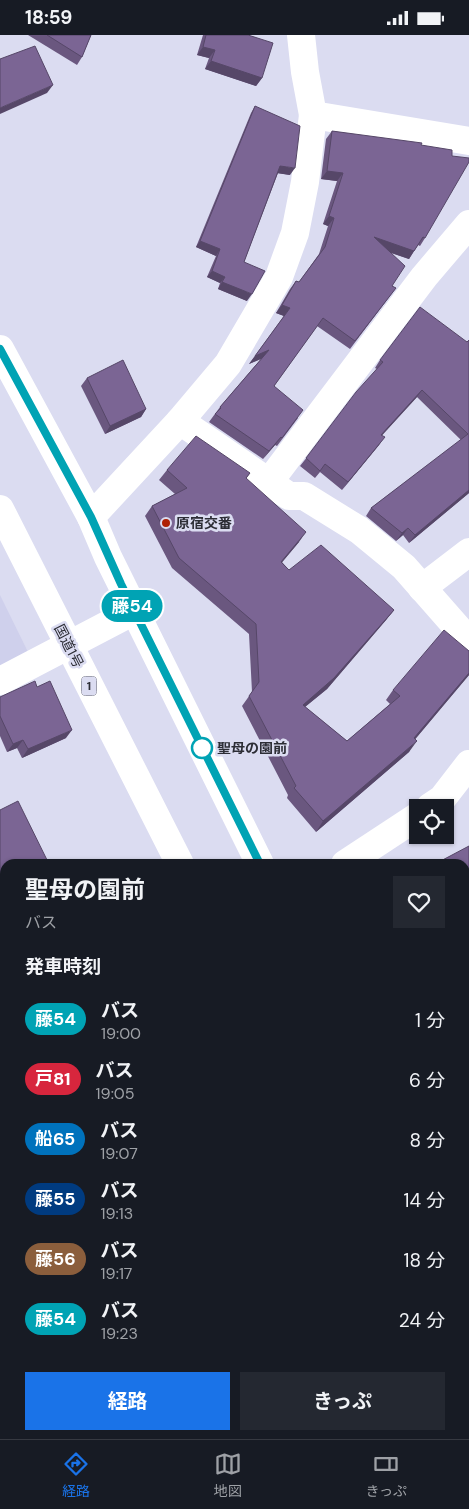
<!DOCTYPE html>
<html lang="ja">
<head>
<meta charset="utf-8">
<style>
  :root { --surface:#171b24; --page:#242831; --text:#f1f3f6; --muted:#9ea1a6; --line:#363941; --accent:#1a73e8 }
  body { margin:0; font-family:"DM Sans","Noto Sans JP",sans-serif; background:var(--page); color:var(--text); height:100vh; display:flex; flex-direction:column; font-size:19px; white-space:nowrap }
  * { box-sizing:border-box; margin:0 }
  p { font-size:16px; color:var(--muted) }
  .icon { flex:none; width:28px; height:28px; fill:none; stroke:currentColor; stroke-width:2; stroke-linecap:round; stroke-linejoin:round }
  .map { position:relative; flex:1; overflow:hidden }
  .side { position:absolute; left:0px; top:824px; width:470px; height:581px; display:flex; flex-direction:column; background:var(--surface); border-radius:15px 15px 0 0; box-shadow:0 1px 4px #0004 }
  .side>* { flex:none }
  .badge { padding:0 10px; border-radius:16px; font-size:18px; line-height:32px }
  .tools { position:absolute; left:409px; top:764px; display:grid; gap:10px }
  .tools a { display:grid; place-items:center; width:45px; height:45px; border-radius:0px; background:var(--surface); box-shadow:0 1px 4px #0004; font-size:25px }
  .map>.badge { position:absolute; translate:-50% -50%; box-shadow:0 0 0 2px #fff }
  h2 { padding:0 25px; font-size:19px; line-height:45px }
  .round { display:grid; place-items:center; flex:none; width:52px; height:52px; border-radius:0px; background:var(--page) }
  .overview { display:flex; align-items:center; justify-content:space-between; height:85px; padding:0 25px }
  h1 { font-size:24px; font-weight:700; line-height:38px }
  .cta { display:flex; gap:10px; margin-top:auto; padding:10px 25px }
  .cta a { flex:1; height:58px; border-radius:0px; background:var(--accent); color:#fff; font-size:20px; font-weight:700; line-height:58px; text-align:center }
  .cta a+a { background:var(--page); color:var(--text) }
  ul { padding:0; list-style:none }
  li { display:flex; align-items:center; gap:15px; height:60px; padding:0 25px }
  li div { flex:1 }
  li b { display:block; font-size:19px }
  li em { font-style:normal }
  li .badge { min-width:55px; font-weight:700; text-align:center }
  .status { display:flex; justify-content:space-between; align-items:center; height:35px; padding:0 25px; background:var(--surface); direction:ltr }
  .status svg { height:14px; fill:currentColor }
  .dock { display:flex; justify-content:space-around; align-items:center; height:70px; border-top:1px solid var(--line); background:var(--surface); font-size:14px; color:var(--muted) }
  .dock a { display:grid; justify-items:center; gap:2px }
  .dock .selected { color:var(--accent) }
  .map>svg:first-child { display:block }
  .built { fill:#cfd0ec }
  .lines { fill:none; stroke-linecap:round; stroke-linejoin:round }
  .minor { stroke:#fff; stroke-width:28 }
  .highway { stroke:#fff; stroke-width:28 }
  .wall { fill:#6a577f }
  .shaded-wall { fill:#564768 }
  .building { fill:#7b6594; stroke:#564768 }
  .line-casing { stroke:#fff; stroke-width:11 }
  .line { stroke:#00a3b4; stroke-width:8 }
  .poi-dot { fill:#ae2004; stroke:#dbdcf1; stroke-width:2 }
  .stop-dot { fill:#fff; stroke:#00a3b4; stroke-width:2.5 }
  .labels { text-anchor:middle; stroke-width:5; stroke-linejoin:round; paint-order:stroke }
  .shield { fill:#dbdcf1; stroke:#60626d; stroke-width:1 }
  .shield-label { font-size:12px; font-weight:bold; fill:#2c2d35 }
  .poi-label { font-size:14px; font-weight:bold; fill:#2c2d35; stroke:#dbdcf1; text-anchor:start }
  .street-label { font-size:14px; fill:#2c2d35; stroke:#dbdcf1 }
  .stop-label { font-size:14px; font-weight:bold; fill:#2c2d35; stroke:#dbdcf1; text-anchor:start }
</style>
</head>
<body>
<div class="status"><b>18:59</b><svg viewBox="0 0 49 12"><path d="M0 12V9h3v3zM5 12V6h3v6zM10 12V3h3v9zM15 12V0h3v12zM26 1h20v11H26zM47 4h2v5h-2z"/></svg></div>
<div class="map">
<svg width="469" height="1404" viewBox="0 0 469 1404">
  <rect width="100%" height="100%" fill="#dbdcf1"/>
  <!-- built -->
  <g class="built">
    <path d="M0 560 28 617 0 632Z"/>
    <path d="M5 930V1174L0 1165V933Z"/>
    <path d="M469 1043V1149L465 1141V1045Z"/>
  </g>
  <g class="lines">
    <!-- minor -->
    <g class="minor">
      <path d="M301 0 305 37 313 80 469 106"/>
      <path d="M180 386 289 461H304L359 495 404 532 469 606"/>
      <path d="M269 447 424 242 469 189"/>
      <path d="M91 482 180 386 228 329 279 242 295 198 305 147 313 80"/>
      <path d="M422 553 469 517"/>
      <path d="M0 646 134 576"/>
      <path d="M430 772 442 764 469 729"/>
      <path d="M345 829 418 781"/>
      <path d="M0 916 5 913"/>
      <path d="M0 1356 5 1354"/>
    </g>
    <!-- highway -->
    <g class="highway">
      <path d="M0 314 91 482 108 522 260 829"/>
      <path d="M0 474 180 829"/>
      <path d="M465 1235 469 1243"/>
      <path d="M462 1400 464 1404"/>
    </g>
  </g>
  <!-- wall -->
  <g class="wall">
    <path d="M28 0H91L82 22 77 30Z"/>
    <path d="M203 0H248L262 43 256 51 205 34 209 23 197 20Z"/>
    <path d="M255 71 290 140 278 138 244 227 247 266 218 254 220 248 207 242 216 221 196 212 251 78Z"/>
    <path d="M332 96 421 110 425 203 420 211 418 210 409 224 391 218 392 251 396 253 350 314 317 291 274 351 298 383 277 411 275 410 263 424 209 387 220 372 261 324 249 329 284 281 276 278 290 254 296 246 299 247 319 219 328 191 323 189 337 146 321 144 326 104Z"/>
    <path d="M467 307 469 458 409 508 403 500 396 506 366 481 371 473 461 405 417 362 382 400 379 410 342 455 320 437 315 443 300 431 377 334 375 333 380 325Z"/>
    <path d="M87 343 146 374 141 382 105 399 81 351Z"/>
    <path d="M167 435 250 438 246 444 299 507 282 527 289 535 394 575 386 585 327 654 305 672 347 706 390 669 386 665 393 655 469 616V640L415 704 409 717 316 797 287 763 288 760 242 671 252 657 249 599 172 533 145 481 152 471 175 459 159 445Z"/>
    <path d="M37 652 66 703 22 723 17 713 7 717 0 701V662Z"/>
    <path d="M0 775 5 829V898L0 888Z"/>
    <path d="M469 811V1010L465 1003V829Z"/>
    <path d="M330 1400H429L431 1404H332Z"/>
  </g>
  <!-- shaded-wall -->
  <g class="shaded-wall">
    <path d="M203 12 215 15 209 23 197 20Z"/>
    <path d="M211 26 262 43 256 51 205 34Z"/>
    <path d="M53 50 47 58 0 79V73Z"/>
    <path d="M280 131 295 133 290 140 276 138Z"/>
    <path d="M327 136 343 138 337 146 321 144Z"/>
    <path d="M329 181 334 183 328 191 323 189Z"/>
    <path d="M374 202 414 216 409 224 369 210Z"/>
    <path d="M200 206 220 214 216 221 196 212Z"/>
    <path d="M212 236 225 242 220 248 207 242Z"/>
    <path d="M222 247 252 259 247 266 218 254Z"/>
    <path d="M282 270 290 273 284 281 276 278Z"/>
    <path d="M269 315 263 323 249 329 255 321Z"/>
    <path d="M422 355 417 362 376 407 381 400Z"/>
    <path d="M146 374 141 382 105 399 110 391Z"/>
    <path d="M281 402 275 410 263 424 269 416Z"/>
    <path d="M385 402 379 410 342 455 348 447Z"/>
    <path d="M469 455V458L409 508 415 500Z"/>
    <path d="M408 493 403 500 396 506 402 498Z"/>
    <path d="M306 497 299 507 274 537 281 527Z"/>
    <path d="M394 575 386 585 327 654 295 680 303 670Z"/>
    <path d="M469 638V640L407 714 414 703Z"/>
    <path d="M72 695 66 703 22 723 28 714Z"/>
    <path d="M23 705 17 713 7 717 13 709Z"/>
    <path d="M417 706 409 717 316 797 323 786Z"/>
    <path d="M5 1095V1102L0 1105V1098Z"/>
    <path d="M5 1191V1195L3 1197 0 1199V1194Z"/>
    <path d="M5 1302V1308L0 1311V1305Z"/>
    <path d="M304 1400H315L308 1404H296Z"/>
  </g>
  <!-- building -->
  <g class="building">
    <path d="M47 0H91L82 22Z"/>
    <path d="M206 0H248L273 8 262 43 211 26 215 15 203 12Z"/>
    <path d="M35 11 53 50 0 73V24Z"/>
    <path d="M255 71 300 91 295 133 280 131 244 227 265 236 252 259 222 247 225 242 212 236 220 214 200 206Z"/>
    <path d="M332 96 422 108 421 110 452 115V121L469 123V127L425 203 423 202 414 216 374 202 405 231 392 251 396 253 355 306 323 283 274 351 303 375 282 403 281 402 269 416 215 379 221 373 220 372 269 315 255 321 290 273 282 270 296 246 299 247 325 212 334 183 329 181 343 138 327 136Z"/>
    <path d="M420 272 467 307 469 305V455L415 500 408 493 402 498 371 473 468 399 422 355 381 400 385 402 348 447 325 429 320 436 306 423 356 357 383 327 380 325Z"/>
    <path d="M123 325 146 374 110 391 87 343Z"/>
    <path d="M196 401 250 438 246 443 306 497 281 527 289 535 321 510 394 575 334 643 303 670 347 706 400 661 393 655 444 595 469 616V638L414 703 417 706 323 786 294 753 296 751 249 661 259 647 256 589 179 523 152 471 187 453 167 435Z"/>
    <path d="M35 646 37 652 50 646 72 695 28 714 23 705 13 709 0 681V662Z"/>
    <path d="M18 766 49 829H5V871L0 860V775Z"/>
    <path d="M469 811V988L465 981V829H435Z"/>
    <path d="M5 930V1095L0 1098V933Z"/>
    <path d="M0 1171 5 1181V1191L0 1194Z"/>
    <path d="M5 1246V1302L0 1305V1249Z"/>
    <path d="M5 1376V1400H123L124 1404H0V1378Z"/>
    <path d="M179 1400H304L296 1404H171Z"/>
    <path d="M342 1400H429L431 1404H344Z"/>
  </g>
  <g class="lines">
    <defs>
      <path id="line" d="M0 314 91 482 121 549 260 829"/>
    </defs>
    <!-- line casing -->
    <use href="#line" class="line-casing"/>
    <!-- line -->
    <use href="#line" class="line"/>
  </g>
  <!-- markers -->
  <circle class="poi-dot" cx="166" cy="488" r="5"/>
  <circle class="stop-dot" cx="202" cy="713" r="10"/>
  <g class="labels">
    <!-- shield labels -->
    <rect class="shield" x="81.5" y="641.5" width="15" height="19" rx="4"/>
    <g class="shield-label">
      <text x="89" y="655">1</text>
    </g>
    <!-- poi labels -->
    <g class="poi-label">
      <text x="176" y="493">原宿交番</text>
    </g>
    <!-- street labels -->
    <g class="street-label">
      <text transform="translate(69 611) rotate(63)" y="5">国道1号</text>
    </g>
    <!-- stop labels -->
    <g class="stop-label">
      <text x="217" y="718">聖母の園前</text>
    </g>
  </g>
</svg>
<div class="tools">
<a><svg class="icon" aria-label="locate" viewBox="0 0 24 24"><circle cx="12" cy="12" r="6"/><path d="M12 2v4M12 18v4M2 12h4M18 12h4"/></svg></a>
</div>
<b class="badge" style="left:132px;top:571px;background:#00a3b4;color:#fff">藤54</b>
<section class="side">
<div class="overview"><div><h1>聖母の園前</h1><p>バス</p></div><a class="round"><svg class="icon" aria-label="heart" viewBox="0 0 24 24"><path d="M12 20l-8-8c-3-5 5-10 8-4 3-6 11-1 8 4z"/></svg></a></div>
<h2>発車時刻</h2>
<ul>
<li><span class="badge" style="background:#00a3b4;color:#fff">藤54</span><div><b>バス</b><p>19:00</p></div><em>1 分</em></li>
<li><span class="badge" style="background:#d7263d;color:#fff">戸81</span><div><b>バス</b><p>19:05</p></div><em>6 分</em></li>
<li><span class="badge" style="background:#0072bc;color:#fff">船65</span><div><b>バス</b><p>19:07</p></div><em>8 分</em></li>
<li><span class="badge" style="background:#003b80;color:#fff">藤55</span><div><b>バス</b><p>19:13</p></div><em>14 分</em></li>
<li><span class="badge" style="background:#8b5e3c;color:#fff">藤56</span><div><b>バス</b><p>19:17</p></div><em>18 分</em></li>
<li><span class="badge" style="background:#00a3b4;color:#fff">藤54</span><div><b>バス</b><p>19:23</p></div><em>24 分</em></li>
</ul>
<div class="cta"><a>経路</a><a>きっぷ</a></div>
</section>
</div>
<nav class="dock">
<a class="selected"><svg class="icon" aria-label="directions" viewBox="0 0 24 24"><path d="M12 3l9 9-9 9-9-9zM9 14v-3h6M13 9l2 2-2 2"/></svg>経路</a>
<a><svg class="icon" aria-label="map" viewBox="0 0 24 24"><path d="M3 6l6-2 6 2 6-2v14l-6 2-6-2-6 2zM9 4v14M15 6v14"/></svg>地図</a>
<a><svg class="icon" aria-label="tickets" viewBox="0 0 24 24"><path d="M3 7h18v10H3zM15 7v10"/></svg>きっぷ</a>
</nav>
</body>
</html>
